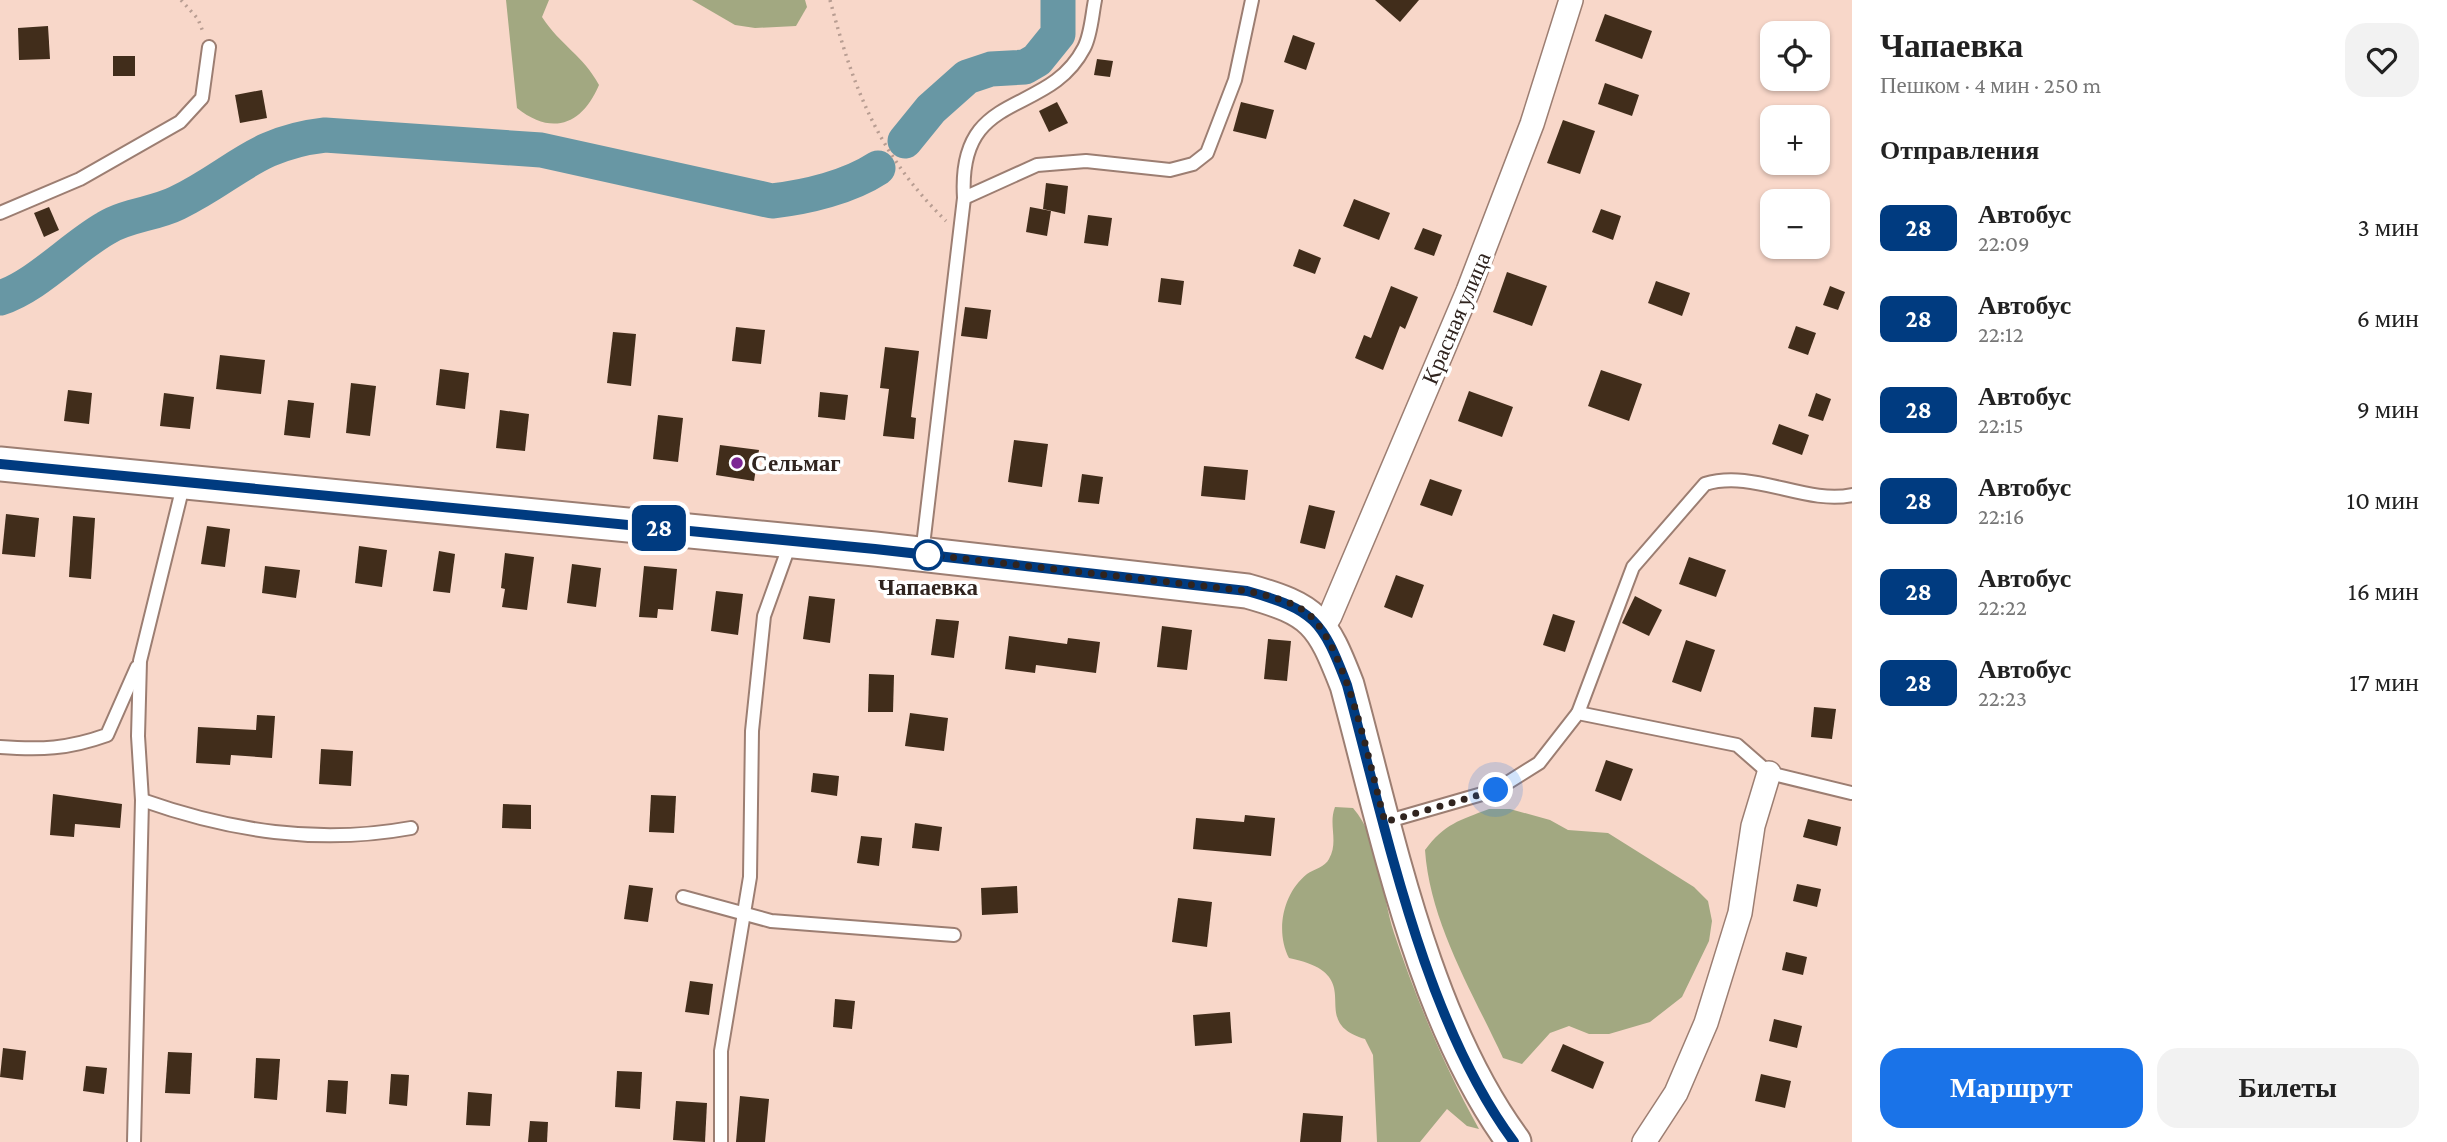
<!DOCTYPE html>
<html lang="ru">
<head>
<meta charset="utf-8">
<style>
  :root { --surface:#fff; --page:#f2f2f2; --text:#222; --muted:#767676; --accent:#1a73e8 }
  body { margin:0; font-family:"Crimson Pro",serif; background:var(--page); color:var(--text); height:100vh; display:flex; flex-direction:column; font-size:26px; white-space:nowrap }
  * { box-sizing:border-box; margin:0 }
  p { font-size:23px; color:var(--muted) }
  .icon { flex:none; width:38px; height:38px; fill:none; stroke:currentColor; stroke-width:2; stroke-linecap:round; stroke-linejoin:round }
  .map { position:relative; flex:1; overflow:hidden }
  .panel { display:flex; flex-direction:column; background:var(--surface); width:595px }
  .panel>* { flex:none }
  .badge { padding:0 14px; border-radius:10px; font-size:24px; line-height:46px }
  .controls { position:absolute; left:1760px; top:21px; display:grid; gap:14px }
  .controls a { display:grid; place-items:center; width:70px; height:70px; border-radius:14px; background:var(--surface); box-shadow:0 2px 5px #0004; font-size:35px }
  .you { position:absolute; width:35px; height:35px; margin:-18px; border:5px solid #fff; border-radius:50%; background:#1a73e8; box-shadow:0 0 0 10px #1a73e833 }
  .map>.badge { position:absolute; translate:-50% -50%; box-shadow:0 0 0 4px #fff }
  h2 { padding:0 28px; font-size:26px; line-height:63px }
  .round { display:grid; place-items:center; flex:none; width:74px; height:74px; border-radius:21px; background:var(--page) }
  .head { display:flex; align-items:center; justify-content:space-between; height:119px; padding:0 28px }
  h1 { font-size:33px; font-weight:800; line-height:52px }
  .cta { display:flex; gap:14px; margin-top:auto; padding:14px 28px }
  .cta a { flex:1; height:80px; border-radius:21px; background:var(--accent); color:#fff; font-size:28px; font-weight:800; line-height:80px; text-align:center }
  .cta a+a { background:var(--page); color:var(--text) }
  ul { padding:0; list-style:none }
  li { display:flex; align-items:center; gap:21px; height:91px; padding:0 28px }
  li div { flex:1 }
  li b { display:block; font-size:26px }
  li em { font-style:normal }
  li .badge { min-width:77px; font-weight:700; text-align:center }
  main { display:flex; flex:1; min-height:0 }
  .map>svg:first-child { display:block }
  .forest { fill:#a2a881 }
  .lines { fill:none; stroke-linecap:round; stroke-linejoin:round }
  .river { stroke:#6897a4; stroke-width:35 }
  .building { fill:#412d1b }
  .lane-casing { stroke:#9c7e72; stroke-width:16 }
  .street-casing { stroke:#9c7e72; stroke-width:26 }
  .secondary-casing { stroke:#9c7e72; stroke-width:37 }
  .path { stroke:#b89d92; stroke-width:3.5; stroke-dasharray:2 5; stroke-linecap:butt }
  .lane { stroke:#fff; stroke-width:12 }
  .street { stroke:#fff; stroke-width:23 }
  .secondary { stroke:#fff; stroke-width:33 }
  .line-casing { stroke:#fff; stroke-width:16 }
  .line { stroke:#003b80; stroke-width:10 }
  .walk { stroke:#30241f; stroke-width:7; stroke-dasharray:0 12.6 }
  .poi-dot { fill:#7d2694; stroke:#fff; stroke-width:2.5 }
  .stop-dot { fill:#fff; stroke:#003b80; stroke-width:3.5 }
  .labels { text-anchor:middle; stroke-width:7; stroke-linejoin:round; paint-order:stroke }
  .street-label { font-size:23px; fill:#30241f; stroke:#fff }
  .poi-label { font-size:23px; font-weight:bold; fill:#30241f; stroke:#fff; text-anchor:start }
  .stop-label { font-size:23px; font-weight:bold; fill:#30241f; stroke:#fff }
</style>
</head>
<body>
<main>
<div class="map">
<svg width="1852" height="1142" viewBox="0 0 1852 1142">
  <rect width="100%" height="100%" fill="#f8d7c9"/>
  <!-- forest -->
  <g class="forest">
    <path d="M506 0H549L542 17C561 46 583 55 599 85 582 125 552 136 517 108Z"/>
    <path d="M692 0H805L807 7 796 26 755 28 735 25Z"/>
    <path d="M1335 807 1353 808C1381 840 1381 893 1394 933 1417 1001 1444 1066 1479 1129L1467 1126 1447 1109 1420 1142H1377L1373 1055 1365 1039C1303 1021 1373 975 1289 958 1275 931 1283 893 1307 874 1314 869 1325 867 1329 859 1339 841 1328 825 1335 807Z"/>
    <path d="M1489 809H1510L1550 820 1568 830 1608 833 1694 887 1708 901 1712 921 1709 941 1682 997 1650 1022 1609 1034H1589L1569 1026 1550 1033 1522 1064 1503 1058C1473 993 1430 923 1425 850 1444 824 1460 820 1489 809Z"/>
  </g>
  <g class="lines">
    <!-- river -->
    <g class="river">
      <path d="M905 141 931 109 967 77 991 69 1025 67 1037 60 1058 34V0"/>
      <path d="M0 298C37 286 71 248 106 228 127 215 155 214 177 203 235 175 254 143 325 135L541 150 772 201C807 197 849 187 878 168"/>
    </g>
  </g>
  <!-- building -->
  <g class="building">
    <path d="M1375 0H1419L1400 22Z"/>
    <path d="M1605 14 1652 31 1642 59 1595 41Z"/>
    <path d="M48 26 50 59 19 60 18 28Z"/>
    <path d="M1293 35 1315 43 1306 70 1284 62Z"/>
    <rect x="113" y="56" width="22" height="20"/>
    <path d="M1097 59 1113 61 1110 77 1094 75Z"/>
    <path d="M1605 83 1639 95 1632 116 1598 104Z"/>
    <path d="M262 90 267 118 240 123 235 95Z"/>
    <path d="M1057 102 1068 123 1049 132 1039 111Z"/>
    <path d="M1241 102 1274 110 1266 139 1233 131Z"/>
    <path d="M1563 120 1595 131 1580 174 1547 163Z"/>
    <path d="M1046 183 1068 186 1065 214 1043 209Z"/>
    <path d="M1354 199 1390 213 1379 240 1343 226Z"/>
    <path d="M49 207 59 230 44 237 34 213Z"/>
    <path d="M1030 207 1051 211 1047 236 1026 232Z"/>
    <path d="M1601 209 1621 216 1613 240 1592 232Z"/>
    <path d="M1088 215 1112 218 1108 246 1084 243Z"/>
    <path d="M1423 228 1442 235 1434 256 1414 249Z"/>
    <path d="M1299 249 1321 258 1315 274 1293 266Z"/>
    <path d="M1507 272 1547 286 1532 326 1493 312Z"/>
    <path d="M1161 278 1184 281 1181 305 1158 302Z"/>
    <path d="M1656 281 1690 293 1682 316 1648 303Z"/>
    <path d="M1391 286 1418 297 1405 329 1400 326 1383 370 1355 358 1364 335 1371 338Z"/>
    <path d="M1830 286 1845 292 1838 310 1823 305Z"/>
    <path d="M965 307 991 310 987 339 961 336Z"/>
    <path d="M1796 326 1816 333 1808 355 1788 348Z"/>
    <path d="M736 327 765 330 761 364 732 361Z"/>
    <path d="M613 332 636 334 631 386 607 383Z"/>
    <path d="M885 347 919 351 911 417 916 418 914 439 883 436 889 389 880 388Z"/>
    <path d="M220 355 265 360 261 394 216 389Z"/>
    <path d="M440 369 469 373 465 409 436 405Z"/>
    <path d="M1601 370 1642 384 1629 421 1588 406Z"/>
    <path d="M351 383 376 386 370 436 346 433Z"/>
    <path d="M68 390 92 393 89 424 64 421Z"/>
    <path d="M1469 391 1513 407 1502 437 1458 421Z"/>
    <path d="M820 392 848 395 845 420 818 417Z"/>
    <path d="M164 393 194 397 190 429 160 426Z"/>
    <path d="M1816 393 1831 399 1823 421 1808 416Z"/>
    <path d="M288 400 314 403 310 438 284 435Z"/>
    <path d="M500 410 529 414 525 451 496 448Z"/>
    <path d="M658 415 683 418 678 462 653 459Z"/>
    <path d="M1779 424 1809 435 1802 455 1772 444Z"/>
    <path d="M1014 440 1048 444 1042 487 1008 482Z"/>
    <path d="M720 445 759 450 754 481 716 475Z"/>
    <path d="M1204 466 1248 470 1245 500 1201 496Z"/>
    <path d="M1082 474 1103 477 1099 504 1078 502Z"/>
    <path d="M1430 479 1462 490 1452 516 1420 505Z"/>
    <path d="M1309 505 1335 511 1325 549 1300 543Z"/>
    <path d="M6 514 39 518 35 557 2 554Z"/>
    <path d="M73 516 95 518 91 579 69 577Z"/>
    <path d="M207 526 230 529 225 567 201 564Z"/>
    <path d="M359 546 387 550 382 587 355 583Z"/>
    <path d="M439 551 455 554 450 593 433 591Z"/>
    <path d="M505 553 534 557 527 610 502 607 505 589 501 588Z"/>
    <path d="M1689 557 1726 570 1716 597 1679 584Z"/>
    <path d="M572 564 601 568 596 607 567 603Z"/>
    <path d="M265 566 300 570 296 598 262 593Z"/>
    <path d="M644 566 677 569 673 610 658 609 657 618 639 617Z"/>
    <path d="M1396 575 1424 585 1412 618 1384 607Z"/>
    <path d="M716 591 743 594 738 635 711 631Z"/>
    <path d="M809 596 835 599 830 643 803 639Z"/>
    <path d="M1635 596 1662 610 1649 636 1622 623Z"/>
    <path d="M1553 614 1575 621 1565 652 1543 645Z"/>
    <path d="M936 619 959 621 954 658 931 655Z"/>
    <path d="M1162 626 1192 630 1187 670 1157 667Z"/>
    <path d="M1009 636 1067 644 1068 638 1100 642 1096 673 1036 665 1035 673 1005 669Z"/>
    <path d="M1268 639 1291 641 1287 681 1264 679Z"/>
    <path d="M1686 640 1715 650 1701 692 1672 682Z"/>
    <path d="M869 674 894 675 893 712H868Z"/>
    <path d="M1814 707 1836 709 1832 739 1811 737Z"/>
    <path d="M910 713 948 718 944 751 905 746Z"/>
    <path d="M257 715 275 716 272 758 231 755 230 765 196 763 198 727 256 730Z"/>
    <path d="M321 749 353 751 351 786 319 784Z"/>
    <path d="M1606 760 1633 769 1621 801 1595 791Z"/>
    <path d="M813 773 839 776 837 796 811 792Z"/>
    <path d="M53 794 122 804 120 828 75 824 74 837 50 835Z"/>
    <path d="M651 795 676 796 674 833 649 832Z"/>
    <path d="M503 804 531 805V829L502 828Z"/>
    <path d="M1245 815 1275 818 1271 856 1193 849 1196 818 1244 822Z"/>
    <path d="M1808 819 1841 827 1837 846 1803 837Z"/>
    <path d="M915 823 942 827 939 851 912 848Z"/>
    <path d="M861 836 882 838 879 866 857 863Z"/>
    <path d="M1797 884 1821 889 1817 907 1793 901Z"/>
    <path d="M629 885 653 888 648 922 624 919Z"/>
    <path d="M1017 886 1018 913 982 915 981 888Z"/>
    <path d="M1178 898 1212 902 1207 947 1172 942Z"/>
    <path d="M1786 952 1807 957 1803 975 1782 970Z"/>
    <path d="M690 981 713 984 709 1015 685 1012Z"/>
    <path d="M835 999 855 1001 852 1029 833 1027Z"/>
    <path d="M1230 1012 1232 1043 1195 1046 1193 1015Z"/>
    <path d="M1774 1019 1802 1026 1797 1048 1769 1041Z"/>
    <path d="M1563 1044 1604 1062 1593 1089 1551 1071Z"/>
    <path d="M3 1048 26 1051 23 1080 0 1077Z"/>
    <path d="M168 1052 192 1053 190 1094 165 1093Z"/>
    <path d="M256 1058 280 1059 277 1100 254 1098Z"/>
    <path d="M86 1066 107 1068 104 1094 83 1091Z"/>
    <path d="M617 1071 642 1072 640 1109 615 1107Z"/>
    <path d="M391 1074 409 1075 407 1106 389 1104Z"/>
    <path d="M1761 1074 1791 1081 1785 1108 1755 1101Z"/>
    <path d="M328 1080 348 1081 346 1114 326 1112Z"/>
    <path d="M468 1092 492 1094 490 1126 466 1125Z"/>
    <path d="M740 1096 769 1099 765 1142H736Z"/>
    <path d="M676 1101 707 1103 705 1142 673 1140Z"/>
    <path d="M1303 1113 1343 1116 1341 1142H1300Z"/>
    <path d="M530 1121 548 1122 547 1142H528Z"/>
  </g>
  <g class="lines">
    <defs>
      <g id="lane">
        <path d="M964 198 1037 165 1086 161 1170 170 1193 164 1207 153 1235 80 1252 0"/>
        <path d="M0 213 80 179 180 122 202 98 209 47"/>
        <path d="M922 554 964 198C957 87 1047 119 1084 48 1091 35 1092 15 1095 0"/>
        <path d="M1578 713 1633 567 1705 484C1753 469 1806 505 1852 495"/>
        <path d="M0 747C41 750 68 749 107 735L137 667"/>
        <path d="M142 800C230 831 318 845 411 828"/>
        <path d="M1385 822 1496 790 1539 763 1578 713 1737 745 1769 773 1851 793"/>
        <path d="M683 897 771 921 954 935"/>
        <path d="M134 1142 142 800 138 736 140 661 184 482"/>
        <path d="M721 1142V1051L750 877 752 731 764 616 791 541"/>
      </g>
      <g id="street">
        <path d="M1322 629 1330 616 1468 291 1532 124 1571 0"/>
        <path d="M1644 1142 1676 1093 1706 1023 1740 913 1753 826 1769 773"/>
      </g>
      <path id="secondary" d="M0 464 875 549 1247 591C1315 610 1322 621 1347 685 1387 832 1423 1019 1514 1142"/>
    </defs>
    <!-- lane casing -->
    <use href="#lane" class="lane-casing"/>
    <!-- street casing -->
    <use href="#street" class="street-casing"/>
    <!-- secondary casing -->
    <use href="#secondary" class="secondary-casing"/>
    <!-- path -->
    <g class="path">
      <path d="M181 0 198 19 203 32"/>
      <path d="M830 0C854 90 878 154 946 221"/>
    </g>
    <!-- lane -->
    <use href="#lane" class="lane"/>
    <!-- street -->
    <use href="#street" class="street"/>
    <!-- secondary -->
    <use href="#secondary" class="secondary"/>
  </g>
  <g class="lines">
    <defs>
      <path id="line" d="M0 464 875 549 1247 591C1315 610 1322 620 1347 685 1386 829 1425 1023 1514 1142"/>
    </defs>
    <!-- line casing -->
    <use href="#line" class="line-casing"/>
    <!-- line -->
    <use href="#line" class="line"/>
    <!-- walk -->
    <path class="walk" d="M928 555 922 554 1247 591C1267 596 1291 600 1307 613 1347 644 1371 772 1385 822L1496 790"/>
  </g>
  <!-- markers -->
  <circle class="poi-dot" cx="737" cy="463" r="7"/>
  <circle class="stop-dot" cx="928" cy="555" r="14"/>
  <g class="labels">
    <!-- street labels -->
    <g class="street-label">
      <text transform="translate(1456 318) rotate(-67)" y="8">Красная улица</text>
    </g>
    <!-- poi labels -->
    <g class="poi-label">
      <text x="751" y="471">Сельмаг</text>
    </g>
    <!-- stop labels -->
    <g class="stop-label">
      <text x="928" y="595">Чапаевка</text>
    </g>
  </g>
</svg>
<div class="controls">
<a><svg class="icon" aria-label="locate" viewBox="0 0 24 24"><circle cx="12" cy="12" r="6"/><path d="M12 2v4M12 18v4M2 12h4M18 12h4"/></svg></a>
<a>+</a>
<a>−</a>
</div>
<div class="you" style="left:1496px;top:790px"></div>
<b class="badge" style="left:659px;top:528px;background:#003b80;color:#fff">28</b>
</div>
<section class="panel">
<div class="head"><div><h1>Чапаевка</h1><p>Пешком · 4 мин · 250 m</p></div><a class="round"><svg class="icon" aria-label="heart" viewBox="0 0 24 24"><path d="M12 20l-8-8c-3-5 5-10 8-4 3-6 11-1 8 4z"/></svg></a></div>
<h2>Отправления</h2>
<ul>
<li><span class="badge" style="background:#003b80;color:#fff">28</span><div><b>Автобус</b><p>22:09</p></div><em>3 мин</em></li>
<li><span class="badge" style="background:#003b80;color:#fff">28</span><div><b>Автобус</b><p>22:12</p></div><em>6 мин</em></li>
<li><span class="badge" style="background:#003b80;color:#fff">28</span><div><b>Автобус</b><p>22:15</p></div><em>9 мин</em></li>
<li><span class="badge" style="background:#003b80;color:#fff">28</span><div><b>Автобус</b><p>22:16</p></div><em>10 мин</em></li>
<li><span class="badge" style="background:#003b80;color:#fff">28</span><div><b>Автобус</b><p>22:22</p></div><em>16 мин</em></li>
<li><span class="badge" style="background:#003b80;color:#fff">28</span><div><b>Автобус</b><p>22:23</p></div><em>17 мин</em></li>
</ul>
<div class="cta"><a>Маршрут</a><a>Билеты</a></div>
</section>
</main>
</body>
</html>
